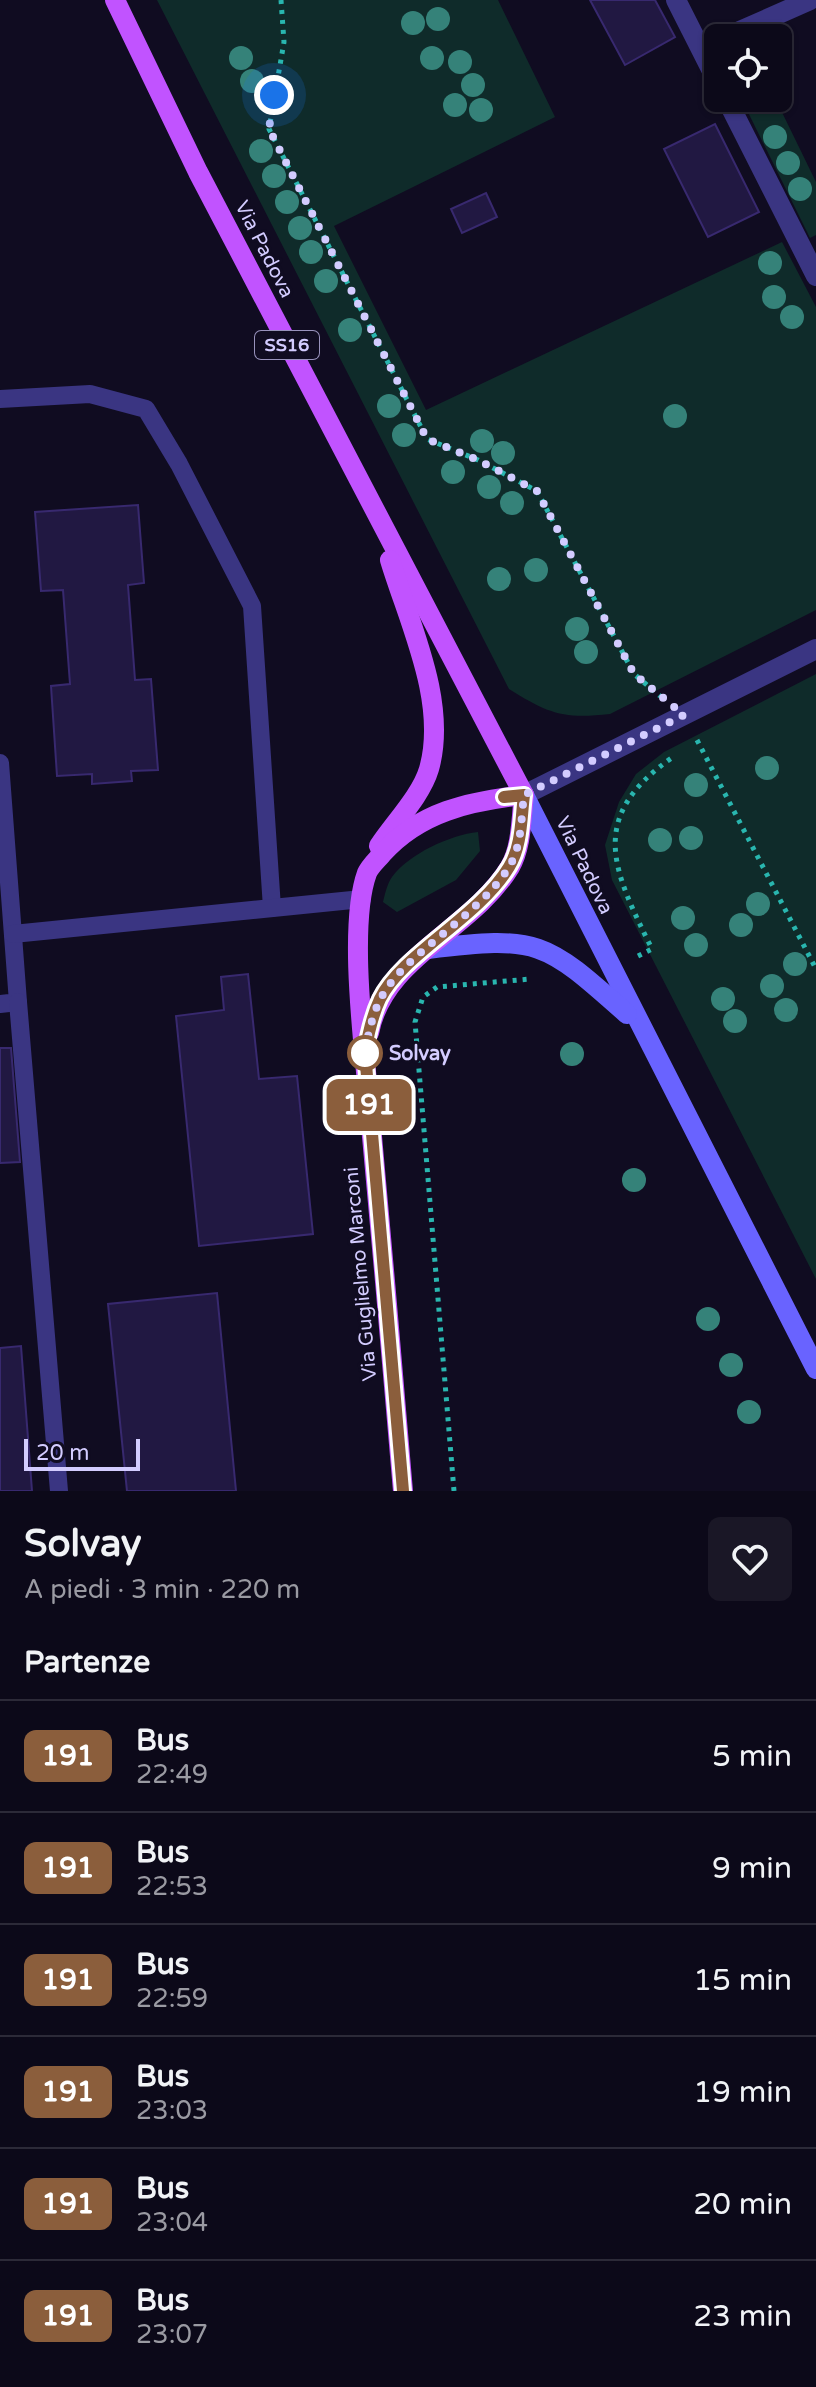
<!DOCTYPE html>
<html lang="it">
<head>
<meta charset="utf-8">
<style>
  :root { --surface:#0c0919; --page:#1a1726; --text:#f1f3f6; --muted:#9a9aa2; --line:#2c2a38 }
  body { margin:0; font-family:"Varela Round",sans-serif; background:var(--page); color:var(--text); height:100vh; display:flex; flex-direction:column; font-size:30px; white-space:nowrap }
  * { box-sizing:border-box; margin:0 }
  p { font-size:26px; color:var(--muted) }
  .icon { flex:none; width:44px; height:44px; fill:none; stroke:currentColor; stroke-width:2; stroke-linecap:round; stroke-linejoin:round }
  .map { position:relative; height:1491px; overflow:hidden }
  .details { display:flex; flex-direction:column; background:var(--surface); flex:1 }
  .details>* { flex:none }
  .badge { padding:0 16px; border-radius:12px; font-size:28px; line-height:52px }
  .controls { position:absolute; left:704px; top:24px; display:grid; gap:16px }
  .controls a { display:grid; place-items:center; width:88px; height:88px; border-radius:12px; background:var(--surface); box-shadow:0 2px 6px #0004,0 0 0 2px var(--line); font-size:40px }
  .scale { position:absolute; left:24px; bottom:20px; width:116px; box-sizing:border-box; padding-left:8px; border:4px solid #d3ccff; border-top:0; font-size:22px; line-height:28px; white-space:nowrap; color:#d3ccff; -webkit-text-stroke:6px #100c21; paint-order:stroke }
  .you { position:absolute; width:40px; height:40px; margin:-20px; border:6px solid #fff; border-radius:50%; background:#1a73e8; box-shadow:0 0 0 12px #1a73e833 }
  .map>.badge { position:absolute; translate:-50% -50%; box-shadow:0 0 0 4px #fff }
  h2 { padding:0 24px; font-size:30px; line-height:72px }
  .round { display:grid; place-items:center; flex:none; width:84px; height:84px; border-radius:12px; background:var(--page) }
  .headline { display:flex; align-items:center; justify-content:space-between; height:136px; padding:0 24px }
  h1 { font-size:38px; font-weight:800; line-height:60px }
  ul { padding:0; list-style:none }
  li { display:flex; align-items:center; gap:24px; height:112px; padding:0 24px; border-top:2px solid var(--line) }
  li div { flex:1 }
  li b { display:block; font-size:30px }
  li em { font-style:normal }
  li .badge { min-width:88px; font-weight:700; text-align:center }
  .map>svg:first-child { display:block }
  .green { fill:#0f2b2a }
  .building { fill:#211842; stroke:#38296f; stroke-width:2 }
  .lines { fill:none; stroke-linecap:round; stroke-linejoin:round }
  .path { stroke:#29b6af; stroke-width:5; stroke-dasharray:4 6; stroke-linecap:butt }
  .lane { stroke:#3a3582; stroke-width:18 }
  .street { stroke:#3a3582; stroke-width:20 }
  .secondary { stroke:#6963ff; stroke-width:20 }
  .primary { stroke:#c153ff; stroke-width:20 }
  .tree { fill:#358279 }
  .line-casing { stroke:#fff; stroke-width:18 }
  .line { stroke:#8b5e3c; stroke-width:12 }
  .walk { stroke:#d3ccff; stroke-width:8; stroke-dasharray:0 14.4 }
  .stop-dot { fill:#fff; stroke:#8b5e3c; stroke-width:4 }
  .labels { text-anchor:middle; stroke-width:6; stroke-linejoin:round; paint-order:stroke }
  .shield { fill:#100c21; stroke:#9892bc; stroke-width:2 }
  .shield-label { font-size:18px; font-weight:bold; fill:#d3ccff }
  .street-label { font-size:20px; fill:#d3ccff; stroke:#100c21 }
  .stop-label { font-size:20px; font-weight:bold; fill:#d3ccff; stroke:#100c21; text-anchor:start }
</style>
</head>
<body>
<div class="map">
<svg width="816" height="1491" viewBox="0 0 816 1491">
  <rect width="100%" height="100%" fill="#100c21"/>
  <!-- green -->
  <g class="green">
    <path d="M157 0H498L555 117 334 226 426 410 782 242 816 307V610L610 714C563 719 549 714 509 689Z"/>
    <path d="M741 98H775L816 182V235L810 238Z"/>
    <path d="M816 674V1279L612 880 605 845 619 802 636 774 664 752Z"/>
    <path d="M478 832 480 851 456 880 397 912 383 902C385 894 387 884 392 877 409 854 450 835 478 832Z"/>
  </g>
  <!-- building -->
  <g class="building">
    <path d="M590 0H655L675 37 625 65Z"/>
    <path d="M715 124 759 212 708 237 664 149Z"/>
    <path d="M486 193 497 217 462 233 451 209Z"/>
    <path d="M138 505 144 583 128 585 135 680 151 679 158 770 131 771 132 781 92 784V774L57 776 51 686 70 684 63 590 41 591 35 512Z"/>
    <path d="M248 974 259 1079 297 1076 313 1234 199 1246 176 1016 224 1010 221 977Z"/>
    <path d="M0 1048H11L20 1162 0 1163Z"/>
    <path d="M217 1293 236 1491H127L108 1304Z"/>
    <path d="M21 1346 32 1491H0V1348Z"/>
  </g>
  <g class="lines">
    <!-- path -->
    <g class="path">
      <path d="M281 0 284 42 269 129 427 439 478 460 537 491 634 674 660 696"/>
      <path d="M697 740 816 969"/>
      <path d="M638 956 652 949C613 870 586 817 673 757"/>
      <path d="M454 1491 415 1022 423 997 437 987 530 979"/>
    </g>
    <!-- lane -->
    <g class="lane">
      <path d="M0 399 90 394 146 409 179 464 252 606 272 908"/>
      <path d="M0 763 18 1002 0 1004"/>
      <path d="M13 934 362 899"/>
      <path d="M18 1002 59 1491"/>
    </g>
    <!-- street -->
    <g class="street">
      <path d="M676 0 718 83"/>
      <path d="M724 38 810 0"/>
      <path d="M726 98 816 276"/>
      <path d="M524 795 816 649"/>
    </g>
    <!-- secondary -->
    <g class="secondary">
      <path d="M524 795 816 1369"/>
      <path d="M428 949C539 935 545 941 627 1014"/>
    </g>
    <!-- primary -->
    <g class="primary">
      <path d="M115 0 198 172 524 795"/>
      <path d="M379 846C394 823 421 796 429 769 448 702 409 623 390 560"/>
      <path d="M369 1033C383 957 472 930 510 867 522 846 521 818 524 795"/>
      <path d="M403 1491C392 1362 381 1232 369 1103 364 1046 348 925 367 873 370 866 377 860 382 854 419 812 470 801 524 795"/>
    </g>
  </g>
  <!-- trees -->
  <g class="tree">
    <circle cx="438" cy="19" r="12"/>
    <circle cx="413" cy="23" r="12"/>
    <circle cx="241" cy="58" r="12"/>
    <circle cx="432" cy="58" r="12"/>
    <circle cx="460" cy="62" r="12"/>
    <circle cx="252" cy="81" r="12"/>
    <circle cx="473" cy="85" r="12"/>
    <circle cx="455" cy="105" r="12"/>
    <circle cx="481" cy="110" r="12"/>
    <circle cx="775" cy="137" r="12"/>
    <circle cx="261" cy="151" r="12"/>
    <circle cx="788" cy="163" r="12"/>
    <circle cx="274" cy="176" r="12"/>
    <circle cx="800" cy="189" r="12"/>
    <circle cx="287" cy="202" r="12"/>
    <circle cx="300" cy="228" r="12"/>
    <circle cx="311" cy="252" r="12"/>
    <circle cx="770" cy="263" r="12"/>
    <circle cx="326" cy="281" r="12"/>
    <circle cx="774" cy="297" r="12"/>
    <circle cx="792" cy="317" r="12"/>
    <circle cx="350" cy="330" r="12"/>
    <circle cx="389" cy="406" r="12"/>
    <circle cx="675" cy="416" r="12"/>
    <circle cx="404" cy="435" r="12"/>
    <circle cx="482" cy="441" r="12"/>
    <circle cx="503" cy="453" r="12"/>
    <circle cx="453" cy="472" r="12"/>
    <circle cx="489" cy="487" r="12"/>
    <circle cx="512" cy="503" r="12"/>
    <circle cx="536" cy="570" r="12"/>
    <circle cx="499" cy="579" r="12"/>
    <circle cx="577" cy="629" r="12"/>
    <circle cx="586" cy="652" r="12"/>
    <circle cx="767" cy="768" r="12"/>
    <circle cx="696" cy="785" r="12"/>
    <circle cx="691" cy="838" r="12"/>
    <circle cx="660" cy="840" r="12"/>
    <circle cx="758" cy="904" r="12"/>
    <circle cx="683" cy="918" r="12"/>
    <circle cx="741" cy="925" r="12"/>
    <circle cx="696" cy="945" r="12"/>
    <circle cx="795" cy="964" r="12"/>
    <circle cx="772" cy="986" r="12"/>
    <circle cx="723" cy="999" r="12"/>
    <circle cx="786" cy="1010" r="12"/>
    <circle cx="735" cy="1021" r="12"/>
    <circle cx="572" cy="1054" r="12"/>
    <circle cx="634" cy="1180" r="12"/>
    <circle cx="708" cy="1319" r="12"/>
    <circle cx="731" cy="1365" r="12"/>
    <circle cx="749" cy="1412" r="12"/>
  </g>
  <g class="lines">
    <defs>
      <path id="line" d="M403 1491 365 1053C368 1035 372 1016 380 999 402 954 478 918 509 867 522 846 521 818 524 795L504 797"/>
    </defs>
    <!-- line casing -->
    <use href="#line" class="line-casing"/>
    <!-- line -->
    <use href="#line" class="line"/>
    <!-- walk -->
    <path class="walk" d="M274 95 269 129 427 439 478 460 537 491 634 674 684 715 524 795C521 818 522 846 509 867 478 918 402 954 380 1000 372 1016 368 1035 365 1053"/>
  </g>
  <!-- markers -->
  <circle class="stop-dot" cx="365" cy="1053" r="16"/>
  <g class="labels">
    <!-- shield labels -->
    <rect class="shield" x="255" y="331" width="64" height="28" rx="6"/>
    <g class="shield-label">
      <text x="287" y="351">SS16</text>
    </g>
    <!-- street labels -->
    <g class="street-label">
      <text transform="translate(265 249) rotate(63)" y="7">Via Padova</text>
      <text transform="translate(585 865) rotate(64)" y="7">Via Padova</text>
      <text transform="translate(360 1274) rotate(-95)" y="7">Via Guglielmo Marconi</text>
    </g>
    <!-- stop labels -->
    <g class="stop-label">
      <text x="389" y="1060">Solvay</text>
    </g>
  </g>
</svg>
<div class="controls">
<a><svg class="icon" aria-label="locate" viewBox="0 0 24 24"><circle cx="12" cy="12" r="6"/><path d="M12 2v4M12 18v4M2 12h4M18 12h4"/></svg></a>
</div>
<div class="scale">20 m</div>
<div class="you" style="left:274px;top:95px"></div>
<b class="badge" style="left:369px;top:1105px;background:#8b5e3c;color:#fff">191</b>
</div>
<section class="details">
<div class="headline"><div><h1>Solvay</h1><p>A piedi · 3 min · 220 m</p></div><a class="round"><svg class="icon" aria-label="heart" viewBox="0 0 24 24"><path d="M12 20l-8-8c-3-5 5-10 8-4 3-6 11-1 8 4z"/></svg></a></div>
<h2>Partenze</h2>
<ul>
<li><span class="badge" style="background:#8b5e3c;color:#fff">191</span><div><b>Bus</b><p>22:49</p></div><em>5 min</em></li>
<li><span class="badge" style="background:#8b5e3c;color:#fff">191</span><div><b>Bus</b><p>22:53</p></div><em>9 min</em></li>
<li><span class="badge" style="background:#8b5e3c;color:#fff">191</span><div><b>Bus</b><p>22:59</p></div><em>15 min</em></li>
<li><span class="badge" style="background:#8b5e3c;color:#fff">191</span><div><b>Bus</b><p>23:03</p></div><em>19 min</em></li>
<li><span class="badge" style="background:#8b5e3c;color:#fff">191</span><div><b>Bus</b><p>23:04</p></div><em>20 min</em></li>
<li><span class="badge" style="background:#8b5e3c;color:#fff">191</span><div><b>Bus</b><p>23:07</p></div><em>23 min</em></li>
</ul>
</section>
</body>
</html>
